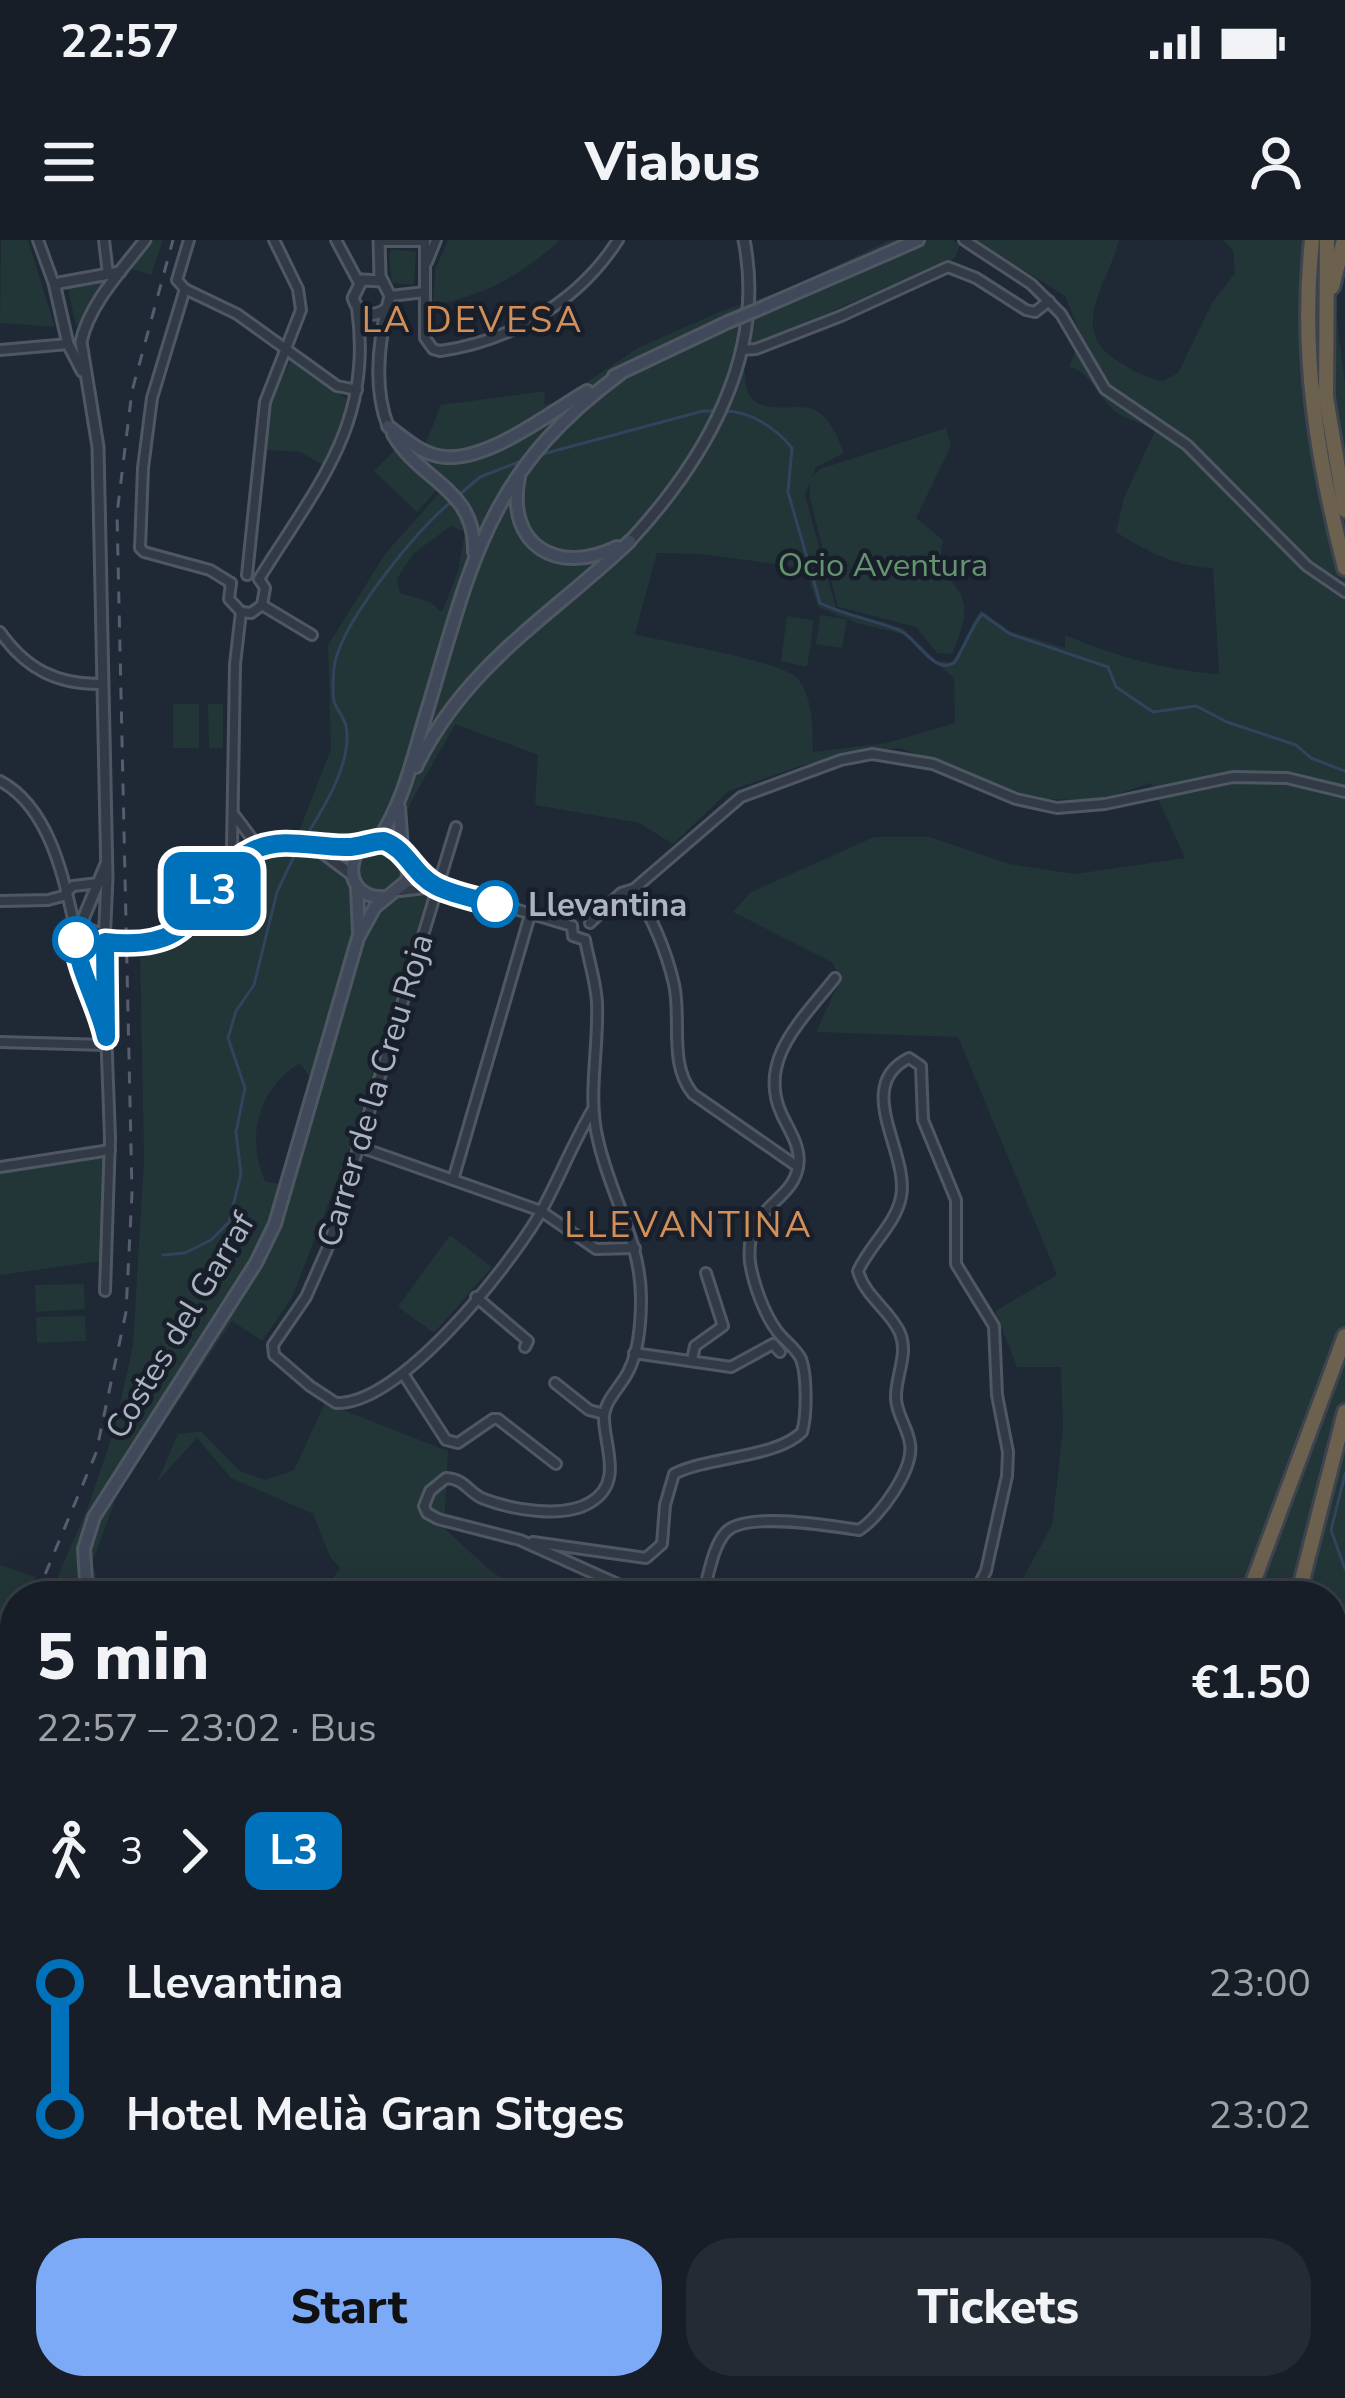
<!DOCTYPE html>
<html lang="en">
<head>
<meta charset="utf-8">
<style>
  :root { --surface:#171e28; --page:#242b34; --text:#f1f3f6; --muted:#9ea2a8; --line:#363c45; --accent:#7daaf7 }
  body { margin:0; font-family:"Nunito Sans",sans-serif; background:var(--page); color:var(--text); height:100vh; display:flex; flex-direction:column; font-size:45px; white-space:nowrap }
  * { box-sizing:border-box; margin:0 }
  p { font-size:39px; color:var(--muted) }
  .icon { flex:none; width:66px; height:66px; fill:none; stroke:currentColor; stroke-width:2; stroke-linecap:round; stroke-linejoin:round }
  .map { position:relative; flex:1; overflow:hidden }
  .panel { position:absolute; left:0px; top:1341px; width:1347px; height:819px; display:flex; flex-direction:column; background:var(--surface); border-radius:48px 48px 0 0; box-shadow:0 12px 48px #0002,0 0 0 3px var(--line) }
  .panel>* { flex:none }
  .badge { padding:0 24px; border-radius:18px; font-size:42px; line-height:78px }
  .map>.badge { position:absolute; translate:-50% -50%; box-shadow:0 0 0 6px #fff }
  .legs { display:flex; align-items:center; gap:18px; height:132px; padding:0 36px; font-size:39px }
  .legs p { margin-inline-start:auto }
  .summary { display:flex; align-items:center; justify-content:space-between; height:204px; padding:0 36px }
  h1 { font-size:66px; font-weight:800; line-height:90px }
  .action { display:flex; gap:24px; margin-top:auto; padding:24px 36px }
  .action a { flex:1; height:138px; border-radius:48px; background:var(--accent); color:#111; font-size:48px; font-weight:800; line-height:138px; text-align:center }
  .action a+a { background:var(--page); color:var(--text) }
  ul { padding:0 36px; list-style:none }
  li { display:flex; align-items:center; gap:42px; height:132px; font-size:45px }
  li i { display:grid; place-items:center; width:18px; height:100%; margin:0 15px; background:currentColor }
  li i::after { content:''; width:30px; height:30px; margin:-15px; border:9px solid; border-radius:50%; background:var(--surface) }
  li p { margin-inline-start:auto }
  li:first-child i { background:linear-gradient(#0000 50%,currentColor 0) }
  li:last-child i { background:linear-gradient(currentColor 50%,#0000 0) }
  .status { display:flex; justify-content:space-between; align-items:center; height:84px; padding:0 60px; background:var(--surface); direction:ltr }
  .status svg { height:33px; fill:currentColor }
  header { display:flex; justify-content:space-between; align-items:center; height:156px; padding:0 36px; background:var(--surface); font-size:54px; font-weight:800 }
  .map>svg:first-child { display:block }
  .green { fill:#223537; fill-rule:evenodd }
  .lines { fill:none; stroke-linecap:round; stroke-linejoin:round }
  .stream { stroke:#32435d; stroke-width:3 }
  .motorway-tunnel { stroke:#343d4a; stroke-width:14; stroke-dasharray:14 7; stroke-linecap:butt }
  .minor-casing { stroke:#505764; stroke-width:14 }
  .tertiary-casing { stroke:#505764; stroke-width:15 }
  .secondary-casing { stroke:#505764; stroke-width:16 }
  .motorway-casing { stroke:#3d4450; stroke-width:20 }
  .minor { stroke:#323a46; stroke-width:8 }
  .tertiary { stroke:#323a46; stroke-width:9 }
  .secondary { stroke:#404959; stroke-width:10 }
  .motorway { stroke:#6c614f; stroke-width:14 }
  .rail { stroke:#545e6d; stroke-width:3; stroke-dasharray:12 12; stroke-linecap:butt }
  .tertiary-bridge-casing { stroke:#505764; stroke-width:15; stroke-linecap:butt }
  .secondary-bridge-casing { stroke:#505764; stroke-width:16; stroke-linecap:butt }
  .tertiary-bridge { stroke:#323a46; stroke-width:9 }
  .secondary-bridge { stroke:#404959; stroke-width:10 }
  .line-1-casing { stroke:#fff; stroke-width:27 }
  .line-1 { stroke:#0072bc; stroke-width:18 }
  .stop-1-dot { fill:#fff; stroke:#0072bc; stroke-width:6 }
  .labels { text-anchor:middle; stroke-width:9; stroke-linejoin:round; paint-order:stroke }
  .park-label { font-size:33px; fill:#649370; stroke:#181f2a }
  .stop-label { font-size:33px; font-weight:bold; fill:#acb4c3; stroke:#181f2a; text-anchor:start }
  .street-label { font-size:33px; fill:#acb4c3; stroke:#181f2a }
  .neighbourhood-label { font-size:36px; letter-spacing:3px; fill:#d29058; stroke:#181f2a }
</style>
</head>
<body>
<div class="status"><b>22:57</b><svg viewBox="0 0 49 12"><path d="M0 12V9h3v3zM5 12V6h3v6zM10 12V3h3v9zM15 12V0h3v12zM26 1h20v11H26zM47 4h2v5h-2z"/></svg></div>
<header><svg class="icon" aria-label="menu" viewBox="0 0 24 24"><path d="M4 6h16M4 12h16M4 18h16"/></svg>Viabus<svg class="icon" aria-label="person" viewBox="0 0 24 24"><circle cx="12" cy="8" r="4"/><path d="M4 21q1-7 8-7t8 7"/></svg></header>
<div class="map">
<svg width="1345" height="2158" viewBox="0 0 1345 2158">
  <rect width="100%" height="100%" fill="#1f2835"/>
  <!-- green -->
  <g class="green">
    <path d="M1 0H28L55 87 0 83Z"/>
    <path d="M153 0H163L151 35 131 29Z"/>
    <path d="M448 0H560C522 35 484 56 432 65L436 27Z"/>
    <path d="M890 0H953L960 5 955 18 742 110C745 122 744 137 747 149 755 176 790 164 809 168 828 172 838 197 844 213L816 227 805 255 836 368 903 388 937 421 951 422C964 408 968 386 981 370L1010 391 1065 408V395C1115 416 1164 430 1219 434L1213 328C1176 327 1146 311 1116 292L1124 258 1155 191C1143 183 1130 181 1119 174 1099 162 1092 131 1069 127L1081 96 1065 56 976 0H1119C1109 43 1066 90 1118 121 1132 130 1147 139 1163 141L1178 133 1212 63 1235 33 1233 10 1223 0H1338L1337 82 1345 143V2158H500L502 2145H1332V1356H1013L1052 1285 1063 1190 1061 1127H1017L995 1071 1057 1035 958 797 816 792 840 740 833 723 733 672 751 652 874 597H930L1009 624 1075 634 1185 618 1151 543 1100 560 1037 559 900 508 866 511 804 525 729 551 673 604 639 583 535 565 538 515 455 484C446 503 406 566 404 580 399 605 418 624 437 635L349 910 292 1058 262 1101 232 1081 118 1253 92 1323 100 1346H124L147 1338 178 1345 181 1354 233 1356H49L88 1267 115 1187 133 1105 144 920 140 713 185 704 241 634 265 617 291 612 331 509 328 405 385 314 440 252 420 217 441 165 545 151 544 165 558 161 638 108 719 72 787 49ZM451 286 465 292 458 331 442 372 430 362 400 353 397 339 413 314ZM657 313 700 314 805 328 818 367 857 383 902 394 954 438 955 483 887 503 813 512C813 490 813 457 798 439 784 421 664 402 635 394ZM300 823 311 839 278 944 265 941C246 897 258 849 300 823Z"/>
    <path d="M392 9 416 12 414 45 392 43 389 15Z"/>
    <path d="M103 42 79 85 76 86 67 45Z"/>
    <path d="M291 120 347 159 338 198 325 226 300 212 266 210 269 162Z"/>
    <path d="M946 188 951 206 916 278 943 300 939 326C972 362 969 371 952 414L937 413 916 387 838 367 810 259V239L820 229Z"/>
    <path d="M395 210 437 250 417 272 374 231Z"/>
    <path d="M820 375 847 379 842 408 816 404Z"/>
    <path d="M787 376 814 380 807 427 781 421Z"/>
    <rect x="173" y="464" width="26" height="44"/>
    <path d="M208 464H223V508H209Z"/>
    <path d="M104 918 101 1021 0 1035V933Z"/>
    <path d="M450 995 492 1027 434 1093 398 1067Z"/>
    <path d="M84 1044 85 1069 36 1072 35 1045Z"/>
    <path d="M85 1076 86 1101 37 1103 36 1077Z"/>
    <path d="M325 1163 448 1211 444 1288 490 1330 528 1356H362L358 1351 352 1356H321L340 1328 330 1317 313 1274 231 1238 197 1198 157 1242 178 1194 201 1191 240 1231 265 1240 294 1230Z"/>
    <path d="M0 1325 36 1337 27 1356H15V1383L0 1416Z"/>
    <path d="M808 1343V1356H735L739 1350Z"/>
    <path d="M15 1429V1569L0 1578V1461Z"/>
    <path d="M0 1612 15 1616V2145H180L199 2158H0V1641L14 1630 11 1622 0 1617Z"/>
  </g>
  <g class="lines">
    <!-- stream -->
    <g class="stream">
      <path d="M725 171C750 171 776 188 792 208L788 252 820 363C846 376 875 380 901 391 917 399 934 435 954 423 958 420 973 384 982 374L1010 394 1108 427 1116 447 1153 472 1196 466 1227 482 1296 505 1311 518 1345 531"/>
      <path d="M539 215 703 171H716"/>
      <path d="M459 255 480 237 524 220"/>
      <path d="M306 596C324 568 353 521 346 486 344 477 336 469 334 461 332 450 333 425 337 415 352 370 416 291 452 261"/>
      <path d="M163 1015 185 1013 211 1000 229 982 241 934 236 892 245 848 228 798 236 771 254 745 277 652 295 614"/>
      <path d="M1345 1234 1331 1290 1345 1329"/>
      <path d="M0 2137 27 2158"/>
      <path d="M1098 2145 1104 2158"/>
      <path d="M515 2150 531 2158"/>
    </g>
    <!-- motorway-tunnel -->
    <g class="motorway-tunnel">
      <path d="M1190 2145 1192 2158"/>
      <path d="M1260 2145 1261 2158"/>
    </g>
    <defs>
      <g id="minor">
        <path d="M38 0 55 47"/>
        <path d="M104 0 108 34"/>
        <path d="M336 0 359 43"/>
        <path d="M425 0V98L433 109 440 111C512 101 579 61 618 0"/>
        <path d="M964 0 1031 44 1061 74 1105 149 1187 205 1307 326 1345 352"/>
        <path d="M379 1H425"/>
        <path d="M427 22 436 0"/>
        <path d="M184 48 177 40 189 0"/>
        <path d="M185 49 152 158 143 228 140 308 144 312 210 330 231 343"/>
        <path d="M185 49 237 74 337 146 357 150"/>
        <path d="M390 56 425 52"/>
        <path d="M0 110 68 104"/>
        <path d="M741 110 756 109 841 76 948 27 976 38 1026 70 1035 72 1049 61"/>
        <path d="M247 335 265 162 301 70 298 49 274 0"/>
        <path d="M259 339C316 247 374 184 357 68"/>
        <path d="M231 343 229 359 241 372"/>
        <path d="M262 365 312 395"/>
        <path d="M241 372 251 373 262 365 265 348 259 339"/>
        <path d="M0 392C26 429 57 445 103 444"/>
        <path d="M0 541C48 566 64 636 74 684L103 694"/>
        <path d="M235 576 259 608"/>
        <path d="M456 587 328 1007 306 1057 273 1105 274 1115 310 1146 336 1163C400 1165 506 1030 538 977 558 942 572 904 593 869"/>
        <path d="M235 622 232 609 235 424 241 372"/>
        <path d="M408 625 437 646 572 686"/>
        <path d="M634 649C653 679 666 710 674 744 682 780 668 824 693 854L798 927"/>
        <path d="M400 651 434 647"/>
        <path d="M0 661 48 660 63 656 73 646 99 643"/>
        <path d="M590 683 621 653 634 649 741 557 841 520 872 514 933 524 1016 559 1057 568 1105 564 1233 537 1287 538 1345 552"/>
        <path d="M572 686 573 696 585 700"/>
        <path d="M585 700C589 721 596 743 597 763 599 809 587 856 598 900 610 955 641 1001 641 1058 641 1080 639 1110 629 1130 622 1146 604 1160 604 1178 604 1206 624 1242 591 1262 564 1279 513 1270 484 1259 468 1253 466 1239 446 1238L430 1251 424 1266 427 1273 438 1279 520 1300 644 1356"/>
        <path d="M77 707 103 784"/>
        <path d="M103 707 110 898 105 1051"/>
        <path d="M0 802 106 805"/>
        <path d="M357 906 541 971 596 1009 635 1008"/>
        <path d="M0 927 110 910"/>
        <path d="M453 940 530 675"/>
        <path d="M476 1057 528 1101 525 1107"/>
        <path d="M634 1113 731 1127 773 1104 780 1112"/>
        <path d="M692 1120 695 1106 723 1086 706 1033"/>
        <path d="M404 1135 446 1200 458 1203 493 1179H498L556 1224"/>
        <path d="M555 1143 589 1170 604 1174"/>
        <path d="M533 1302 646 1318 662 1304 665 1265 674 1234C709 1216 776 1218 802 1192 807 1176 807 1135 801 1119 796 1108 783 1100 777 1091 764 1074 753 1043 750 1022 744 966 792 963 798 927 802 908 789 890 782 875 756 820 803 779 835 738"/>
        <path d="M702 1356C709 1337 712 1307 726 1292 746 1271 832 1286 859 1290 880 1277 914 1229 910 1204 908 1188 897 1175 896 1159 895 1136 909 1115 900 1093 890 1070 865 1057 858 1031 869 1006 896 984 901 957 910 913 852 846 909 818L921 826 923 880 956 960V1024L994 1086 997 1155 1008 1212 1007 1236 986 1331 973 1356"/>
        <path d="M0 1502 15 1497"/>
        <path d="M379 2145 471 2154H482L493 2145"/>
      </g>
      <g id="tertiary">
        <path d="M379 0 380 36 390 56C379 97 372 145 388 186"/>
        <path d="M382 41 362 40 353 58C358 74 372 79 386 69"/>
        <path d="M82 131 68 104 55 47 59 43 120 32"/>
        <path d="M630 301C705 220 767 115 744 0"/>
        <path d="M315 607 351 634"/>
        <path d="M106 624 76 696V705L82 710H100L104 705 107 638 98 207 81 102C89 64 122 30 145 0"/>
        <path d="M145 703C203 697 208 629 257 608 290 595 328 610 362 606"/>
      </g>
      <g id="secondary">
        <path d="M757 70 918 0"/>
        <path d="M614 136 728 82"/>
        <path d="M388 186C404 198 419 212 438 216 483 226 549 173 587 151"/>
        <path d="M393 194C420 242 476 248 474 312"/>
        <path d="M519 237C505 306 558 336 617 307"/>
        <path d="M416 527C466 424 551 376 630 301"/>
        <path d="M399 567 402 608"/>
        <path d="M378 600C404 562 413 516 427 471 472 322 487 232 620 134"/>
        <path d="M357 648 359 693"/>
        <path d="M87 1356 84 1309 94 1277 256 1023 275 984 358 698 375 667 407 641C413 609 383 588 357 612 345 637 357 659 386 657"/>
        <path d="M0 1654 15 1650"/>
      </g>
      <g id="motorway">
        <path d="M1312 0C1300 113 1317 219 1345 328"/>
        <path d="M1327 0 1326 157 1345 270"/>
        <path d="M1332 47 1344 0"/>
        <path d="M1248 1356 1345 1096"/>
        <path d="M1298 1356 1345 1172"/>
      </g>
    </defs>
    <!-- minor casing -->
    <use href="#minor" class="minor-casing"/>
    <!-- tertiary casing -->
    <use href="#tertiary" class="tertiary-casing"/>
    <!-- secondary casing -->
    <use href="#secondary" class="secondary-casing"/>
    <!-- motorway casing -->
    <use href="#motorway" class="motorway-casing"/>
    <!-- minor -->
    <use href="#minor" class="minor"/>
    <!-- tertiary -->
    <use href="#tertiary" class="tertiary"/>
    <!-- secondary -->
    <use href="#secondary" class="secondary"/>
    <!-- motorway -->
    <use href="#motorway" class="motorway"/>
    <!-- rail -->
    <g class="rail">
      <path d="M36 1356 96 1213 126 1072 132 953 117 274 132 151 173 0"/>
      <path d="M0 1448 15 1416"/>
    </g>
    <defs>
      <path id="tertiary-bridge" d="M119 704 145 703"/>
      <path id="secondary-bridge" d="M728 82 757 70"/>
    </defs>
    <!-- tertiary-bridge casing -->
    <use href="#tertiary-bridge" class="tertiary-bridge-casing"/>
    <!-- secondary-bridge casing -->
    <use href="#secondary-bridge" class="secondary-bridge-casing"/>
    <!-- tertiary-bridge -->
    <use href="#tertiary-bridge" class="tertiary-bridge"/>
    <!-- secondary-bridge -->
    <use href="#secondary-bridge" class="secondary-bridge"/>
  </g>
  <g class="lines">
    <defs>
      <path id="line-1" d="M76 700C79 733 99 764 106 797L105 702C216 714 184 643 254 610 283 596 317 608 347 607 361 607 371 601 384 601 407 609 413 634 436 646 454 655 476 659 495 664"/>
    </defs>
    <!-- line-1 casing -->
    <use href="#line-1" class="line-1-casing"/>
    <!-- line-1 -->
    <use href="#line-1" class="line-1"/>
  </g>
  <!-- markers -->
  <g class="stop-1-dot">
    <circle cx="495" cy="664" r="21"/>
    <circle cx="76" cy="700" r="21"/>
  </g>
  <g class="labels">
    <!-- park labels -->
    <g class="park-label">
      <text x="883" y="336">Ocio Aventura</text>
    </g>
    <!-- stop labels -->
    <g class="stop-label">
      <text x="528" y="676">Llevantina</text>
    </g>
    <!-- street labels -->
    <g class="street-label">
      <text transform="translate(374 850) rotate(-73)" y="12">Carrer de la Creu Roja</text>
      <text transform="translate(179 1085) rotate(-59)" y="12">Costes del Garraf</text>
    </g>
    <!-- neighbourhood labels -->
    <g class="neighbourhood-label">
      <text x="473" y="92">LA DEVESA</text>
      <text x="689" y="997">LLEVANTINA</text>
    </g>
  </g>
</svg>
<b class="badge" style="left:212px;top:651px;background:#0072bc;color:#fff">L3</b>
<section class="panel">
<div class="summary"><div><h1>5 min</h1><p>22:57 – 23:02 · Bus</p></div><b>€1.50</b></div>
<div class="legs"><svg class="icon" aria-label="walk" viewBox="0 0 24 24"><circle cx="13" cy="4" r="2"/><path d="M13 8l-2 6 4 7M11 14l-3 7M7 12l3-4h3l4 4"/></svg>3<svg class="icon" aria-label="forward" viewBox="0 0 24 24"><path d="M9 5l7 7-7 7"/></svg><b class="badge" style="background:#0072bc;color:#fff">L3</b></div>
<ul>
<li><i style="color:#0072bc"></i><b>Llevantina</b><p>23:00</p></li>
<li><i style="color:#0072bc"></i><b>Hotel Melià Gran Sitges</b><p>23:02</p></li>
</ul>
<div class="action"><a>Start</a><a>Tickets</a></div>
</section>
</div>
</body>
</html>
